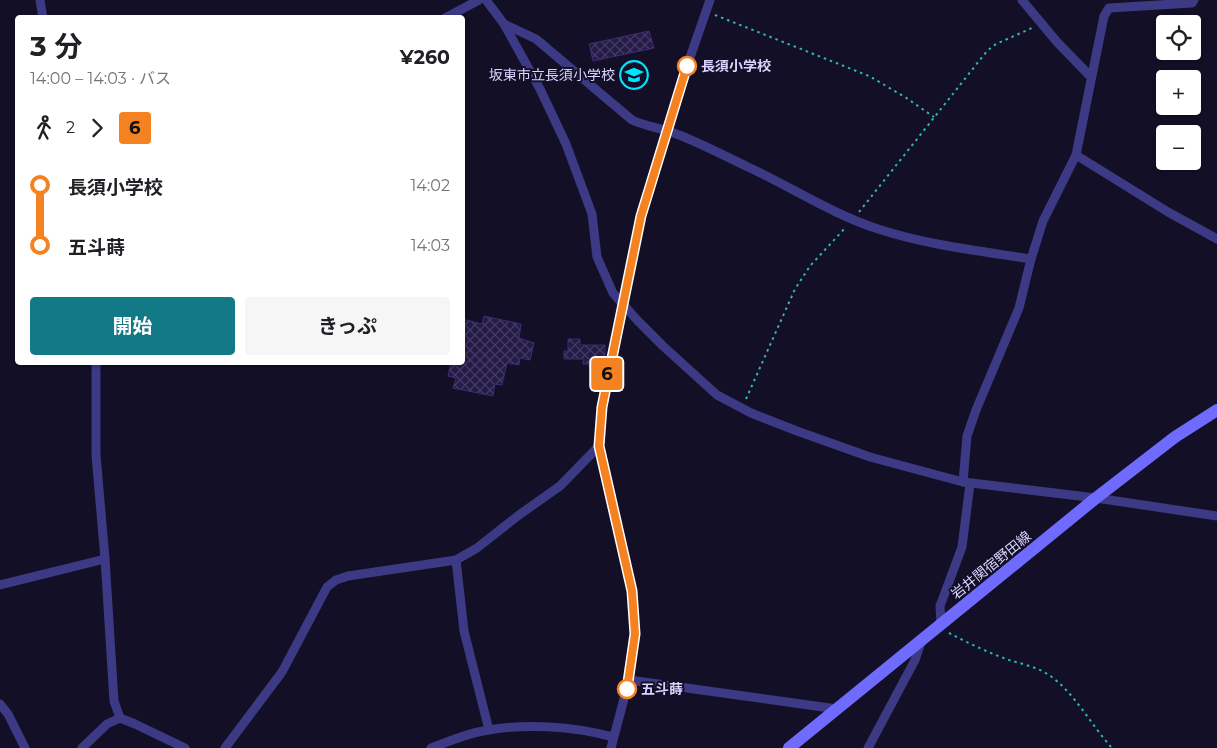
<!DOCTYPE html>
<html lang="ja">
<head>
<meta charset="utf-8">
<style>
  :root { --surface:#fff; --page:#f6f6f6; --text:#202124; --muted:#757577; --accent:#127987 }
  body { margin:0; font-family:Montserrat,"Noto Sans JP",sans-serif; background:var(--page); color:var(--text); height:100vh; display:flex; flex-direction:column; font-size:19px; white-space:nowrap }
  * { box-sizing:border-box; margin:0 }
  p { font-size:16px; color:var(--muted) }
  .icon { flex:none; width:28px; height:28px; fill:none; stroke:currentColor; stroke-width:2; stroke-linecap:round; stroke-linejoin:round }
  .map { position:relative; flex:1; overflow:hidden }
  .drawer { position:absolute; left:15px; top:15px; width:450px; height:350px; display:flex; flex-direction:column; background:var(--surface); border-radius:5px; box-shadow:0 1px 4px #0004 }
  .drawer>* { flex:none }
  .badge { padding:0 10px; border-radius:4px; font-size:18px; line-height:32px }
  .controls { position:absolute; left:1156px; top:15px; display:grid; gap:10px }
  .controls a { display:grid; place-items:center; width:45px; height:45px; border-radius:5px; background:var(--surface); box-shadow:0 1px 4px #0004; font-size:25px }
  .map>.badge { position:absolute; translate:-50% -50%; box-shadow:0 0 0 2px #fff }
  .legs { display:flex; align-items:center; gap:8px; height:55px; padding:0 15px; font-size:16px }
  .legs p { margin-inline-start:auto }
  .overview { display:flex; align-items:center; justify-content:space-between; height:85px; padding:0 15px }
  h1 { font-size:28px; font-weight:700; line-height:38px }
  .cta { display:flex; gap:10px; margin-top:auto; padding:10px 15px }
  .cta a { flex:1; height:58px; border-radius:5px; background:var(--accent); color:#fff; font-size:20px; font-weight:700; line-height:58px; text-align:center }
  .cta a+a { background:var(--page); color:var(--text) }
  ul { padding:0 15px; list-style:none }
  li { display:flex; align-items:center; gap:18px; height:60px; font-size:19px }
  li i { display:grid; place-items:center; width:8px; height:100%; margin:0 6px; background:currentColor }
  li i::after { content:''; width:12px; height:12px; margin:-6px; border:4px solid; border-radius:50%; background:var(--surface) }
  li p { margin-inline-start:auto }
  li:first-child i { background:linear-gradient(#0000 50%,currentColor 0) }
  li:last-child i { background:linear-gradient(currentColor 50%,#0000 0) }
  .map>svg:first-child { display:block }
  .building { fill:url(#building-cross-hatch); stroke:#3b2d73 }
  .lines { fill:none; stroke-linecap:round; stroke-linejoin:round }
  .path { stroke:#2fb8b0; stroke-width:2; stroke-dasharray:2.5 4; stroke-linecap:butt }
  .minor { stroke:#3d3a85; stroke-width:9 }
  .secondary { stroke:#6f6bff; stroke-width:12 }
  .line-1-casing { stroke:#fff; stroke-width:11 }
  .line-1 { stroke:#f58220; stroke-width:8 }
  .stop-1-dot { fill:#fff; stroke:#f58220; stroke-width:2.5 }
  .labels { text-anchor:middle; stroke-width:4; stroke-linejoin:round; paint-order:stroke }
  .stop-label { font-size:14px; font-weight:bold; fill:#d9d4ff; stroke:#130f26; text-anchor:start }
  .poi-label { font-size:14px; fill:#d9d4ff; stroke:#130f26; text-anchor:end }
  .street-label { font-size:14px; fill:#d9d4ff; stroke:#130f26 }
</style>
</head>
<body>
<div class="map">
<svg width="1217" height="748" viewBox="0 0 1217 748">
  <defs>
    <pattern id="building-cross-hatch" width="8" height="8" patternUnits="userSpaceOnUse" patternTransform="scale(1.25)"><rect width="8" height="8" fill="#241b47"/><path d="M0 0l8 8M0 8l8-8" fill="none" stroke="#433b63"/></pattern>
  </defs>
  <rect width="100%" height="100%" fill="#130f26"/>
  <!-- building -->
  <g class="building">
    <path d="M649 31 654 48 593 61 589 44Z"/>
    <path d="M484 316 521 324 519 338 534 343 530 360 520 358 519 365 507 363 502 385 495 384 493 396 453 388 456 378 448 376 451 362H462V319L482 324Z"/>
    <path d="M568 339H580V345H605V361H600V367H589V364H583V359H564V351H568Z"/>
  </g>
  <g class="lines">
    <!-- path -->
    <g class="path">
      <path d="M715 15 869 76 905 97 934 117"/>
      <path d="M859 212 987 51 996 44 1032 28"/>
      <path d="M746 399 795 289 810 266 846 227"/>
      <path d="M949 633C968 643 989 653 1009 660 1022 664 1037 667 1049 675 1075 693 1091 725 1112 748"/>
    </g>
    <!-- minor -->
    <g class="minor">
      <path d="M40 0 43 18"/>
      <path d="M486 0 504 24 540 89 566 144 592 214 597 257 613 293 638 321 663 346 717 395 751 413 797 431 870 457 963 482 1096 498 1217 516"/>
      <path d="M1022 0 1057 42 1091 77"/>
      <path d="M445 18 479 0"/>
      <path d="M504 24 536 39 632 120C647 127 663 128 679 135 702 144 725 156 748 167 791 187 832 214 878 229 927 245 980 251 1031 259"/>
      <path d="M1076 155 1168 212 1217 239"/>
      <path d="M96 362V455L105 559 114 701 120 718"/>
      <path d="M963 482 967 436 976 410 1019 308 1031 259 1043 221 1076 155 1104 16 1109 8 1192 3 1194 0"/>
      <path d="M456 560 464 631 489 730"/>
      <path d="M0 585 105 559"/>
      <path d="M941 625 940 606 962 547 970 484"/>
      <path d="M629 680 837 709"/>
      <path d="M0 704 8 714 25 748"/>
      <path d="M82 748 107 724 120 718 135 724 185 748"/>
      <path d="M225 748 282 672 327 587 336 580 348 576 456 560 477 548 519 515 560 486 599 446"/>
      <path d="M431 748C448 742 465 734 483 731 524 723 573 726 613 737"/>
      <path d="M611 748 629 680 635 634 632 591 599 446 602 407 641 216 687 66 710 0"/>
      <path d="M868 748 915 660 921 642"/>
    </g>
    <!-- secondary -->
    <path class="secondary" d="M789 748 1096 498 1175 437 1217 410"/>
  </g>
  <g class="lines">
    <defs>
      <path id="line-1" d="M627 689 635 634 632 591 599 446 602 407 641 216 687 66"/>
    </defs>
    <!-- line-1 casing -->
    <use href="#line-1" class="line-1-casing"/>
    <!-- line-1 -->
    <use href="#line-1" class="line-1"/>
  </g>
  <!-- icons -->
  <defs>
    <symbol id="school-ring" viewBox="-11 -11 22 22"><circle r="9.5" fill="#130f26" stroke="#00e5ff" stroke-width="1.5"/><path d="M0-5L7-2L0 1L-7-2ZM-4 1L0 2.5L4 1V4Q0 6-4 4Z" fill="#00e5ff"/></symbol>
  </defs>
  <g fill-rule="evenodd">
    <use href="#school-ring" x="618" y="59" width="32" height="32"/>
  </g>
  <!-- markers -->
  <g class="stop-1-dot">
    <circle cx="687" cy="66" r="9"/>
    <circle cx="627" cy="689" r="9"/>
  </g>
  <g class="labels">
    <!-- stop labels -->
    <g class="stop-label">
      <text x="701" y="71">長須小学校</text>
      <text x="641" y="694">五斗蒔</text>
    </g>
    <!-- poi labels -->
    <g class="poi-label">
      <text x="615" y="80">坂東市立長須小学校</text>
    </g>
    <!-- street labels -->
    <g class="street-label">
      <text transform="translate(991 565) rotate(-39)" y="5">岩井関宿野田線</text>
    </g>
  </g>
</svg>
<div class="controls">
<a><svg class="icon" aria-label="locate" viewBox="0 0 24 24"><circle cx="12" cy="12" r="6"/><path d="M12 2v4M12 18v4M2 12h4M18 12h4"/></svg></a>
<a>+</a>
<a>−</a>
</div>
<b class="badge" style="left:607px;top:374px;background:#f58220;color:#111">6</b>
<section class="drawer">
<div class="overview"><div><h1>3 分</h1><p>14:00 – 14:03 · バス</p></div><b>¥260</b></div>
<div class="legs"><svg class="icon" aria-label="walk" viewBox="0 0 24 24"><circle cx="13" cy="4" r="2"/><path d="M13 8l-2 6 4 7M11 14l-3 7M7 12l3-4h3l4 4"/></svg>2<svg class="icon" aria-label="forward" viewBox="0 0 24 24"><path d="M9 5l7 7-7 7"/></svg><b class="badge" style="background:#f58220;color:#111">6</b></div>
<ul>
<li><i style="color:#f58220"></i><b>長須小学校</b><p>14:02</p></li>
<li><i style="color:#f58220"></i><b>五斗蒔</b><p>14:03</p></li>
</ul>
<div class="cta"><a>開始</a><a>きっぷ</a></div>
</section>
</div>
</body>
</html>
